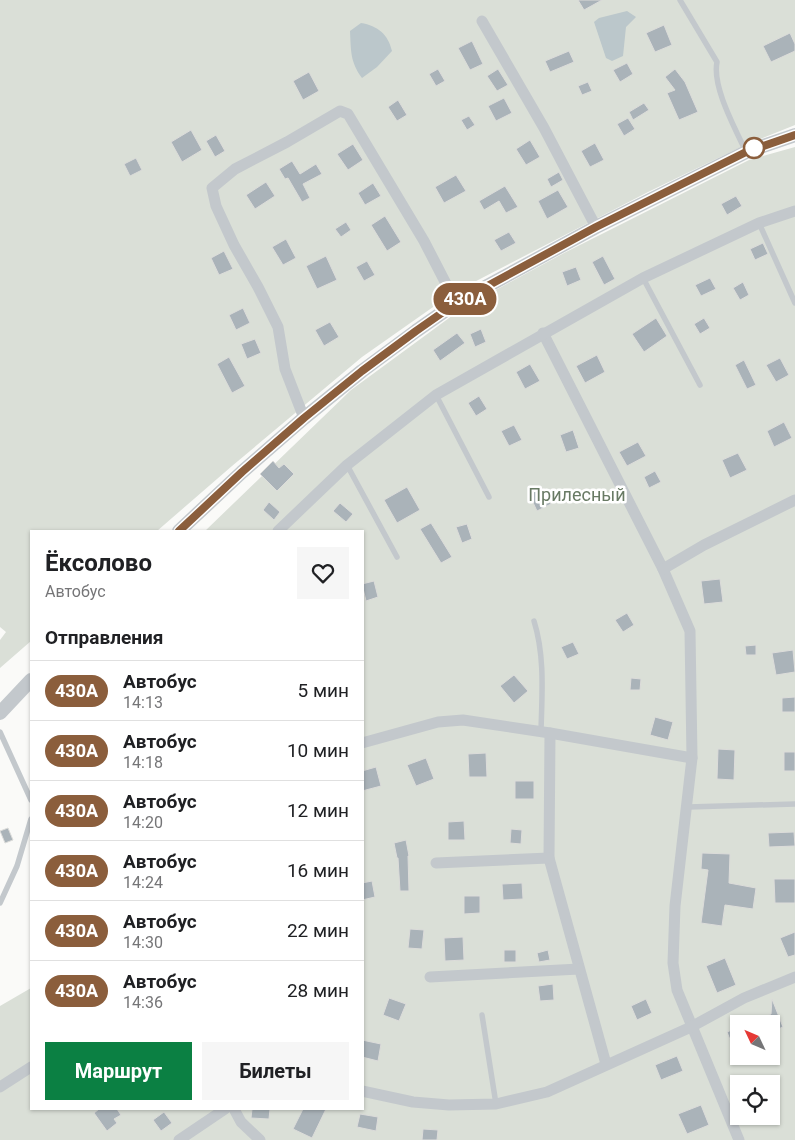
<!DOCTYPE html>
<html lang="ru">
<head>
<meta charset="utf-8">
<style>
  :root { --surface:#fff; --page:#f6f6f6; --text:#202124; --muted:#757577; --line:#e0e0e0; --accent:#0b8043 }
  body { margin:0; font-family:Roboto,sans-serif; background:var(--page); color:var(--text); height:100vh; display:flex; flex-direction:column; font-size:19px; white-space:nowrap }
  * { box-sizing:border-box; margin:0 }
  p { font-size:16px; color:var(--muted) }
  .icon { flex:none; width:28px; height:28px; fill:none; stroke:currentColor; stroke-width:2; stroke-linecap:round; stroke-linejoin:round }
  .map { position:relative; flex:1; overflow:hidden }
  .side { position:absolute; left:30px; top:530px; width:334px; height:580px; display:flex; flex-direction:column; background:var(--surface); border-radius:0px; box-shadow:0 1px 4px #0004 }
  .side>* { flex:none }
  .badge { padding:0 10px; border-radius:16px; font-size:18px; line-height:32px }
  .needle { width:32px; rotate:314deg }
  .controls { position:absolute; left:730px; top:1015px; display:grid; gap:10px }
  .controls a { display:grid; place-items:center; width:50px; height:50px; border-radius:0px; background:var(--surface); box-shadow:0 1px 4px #0004; font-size:25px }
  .map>.badge { position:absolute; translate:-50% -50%; box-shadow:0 0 0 2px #fff }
  h2 { padding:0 15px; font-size:19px; line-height:45px }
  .round { display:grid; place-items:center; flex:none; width:52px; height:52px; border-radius:0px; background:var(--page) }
  .head { display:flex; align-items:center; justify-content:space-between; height:85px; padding:0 15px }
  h1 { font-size:24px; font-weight:700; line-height:38px }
  .action { display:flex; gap:10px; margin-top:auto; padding:10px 15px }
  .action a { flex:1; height:58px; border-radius:0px; background:var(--accent); color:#fff; font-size:20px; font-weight:700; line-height:58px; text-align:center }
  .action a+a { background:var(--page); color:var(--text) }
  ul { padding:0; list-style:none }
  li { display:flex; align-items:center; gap:15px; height:60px; padding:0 15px; border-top:1px solid var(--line) }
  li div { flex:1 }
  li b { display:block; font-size:19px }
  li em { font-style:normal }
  li .badge { min-width:55px; font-weight:700; text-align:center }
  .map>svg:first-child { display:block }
  .green { fill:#dadfd7; fill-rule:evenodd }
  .water { fill:#bbc7cb }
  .building { fill:#aab3b9; stroke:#dcdcda }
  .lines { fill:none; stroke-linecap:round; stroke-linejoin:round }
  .service { stroke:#c3c8cc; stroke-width:5.5 }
  .minor { stroke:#c3c8cc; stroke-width:11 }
  .tertiary { stroke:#c3c8cc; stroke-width:14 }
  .line-casing { stroke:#fff; stroke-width:11 }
  .line { stroke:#8b5e3c; stroke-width:8 }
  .stop-dot { fill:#fff; stroke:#8b5e3c; stroke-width:2.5 }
  .labels { text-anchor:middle; stroke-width:5; stroke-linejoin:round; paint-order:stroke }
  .park-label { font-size:18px; fill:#687a64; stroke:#fff }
</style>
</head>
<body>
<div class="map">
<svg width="795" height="1140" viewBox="0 0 795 1140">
  <rect width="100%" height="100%" fill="#fafaf8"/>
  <!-- green -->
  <g class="green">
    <path d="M0 0H795V125L745 145 648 192 453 293 362 357 232 466 157 531H31V641L0 668V640L6 632 0 627Z"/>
    <path d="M795 147V1140H0V1006L31 988V1109H362V531H205L351 390 464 307 564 253 749 160ZM739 1024H771V1056H739ZM739 1084H771V1116H739Z"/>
  </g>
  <!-- water -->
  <g class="water">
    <path d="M627 11 636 17 626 27 623 56 612 61 606 58 594 22 599 18Z"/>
    <path d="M361 23C378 26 388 34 392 51L377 67 362 78C350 62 351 50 350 31Z"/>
  </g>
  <!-- building -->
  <g class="building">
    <path d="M578 0H602L584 10Z"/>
    <path d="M664 25 672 45 655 52 646 33Z"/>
    <path d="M790 33 795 44V51L771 62 763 46Z"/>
    <path d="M472 41 483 64 470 70 458 48Z"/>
    <path d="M569 51 574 62 550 72 545 61Z"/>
    <path d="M627 63 633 74 620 82 613 70Z"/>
    <path d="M438 69 445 81 436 86 429 74Z"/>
    <path d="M498 69 508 85 497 91 487 76Z"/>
    <path d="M675 69 685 82 698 112 679 120 667 93 675 90 665 77Z"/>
    <path d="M309 72 319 91 303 100 293 81Z"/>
    <path d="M588 82 592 91 582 95 578 86Z"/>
    <path d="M504 98 512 113 496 121 488 106Z"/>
    <path d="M398 100 407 115 397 121 388 107Z"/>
    <path d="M644 103 649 110 633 120 629 112Z"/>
    <path d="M469 116 475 125 467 130 461 120Z"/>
    <path d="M628 118 635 129 624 136 617 124Z"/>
    <path d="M191 130 202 150 182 162 171 142Z"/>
    <path d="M216 135 225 151 215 157 206 141Z"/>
    <path d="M530 140 540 157 526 165 516 149Z"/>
    <path d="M595 143 604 160 590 167 581 151Z"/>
    <path d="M353 144 363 160 348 170 337 154Z"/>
    <path d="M136 158 142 170 130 176 124 164Z"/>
    <path d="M292 161 300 174 316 164 322 174 303 184 310 198 302 202 288 178 285 179 279 169Z"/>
    <path d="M559 172 563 180 551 187 547 179Z"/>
    <path d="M456 175 466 191 444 203 435 187Z"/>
    <path d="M266 182 275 196 255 209 246 195Z"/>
    <path d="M373 183 381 196 365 205 358 193Z"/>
    <path d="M505 186 518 207 506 213 499 201 484 210 479 201Z"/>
    <path d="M558 190 568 207 547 219 538 201Z"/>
    <path d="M736 196 742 206 727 215 721 204Z"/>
    <path d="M385 216 401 242 387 251 371 225Z"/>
    <path d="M346 222 351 230 341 237 335 229Z"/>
    <path d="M509 232 516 243 501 251 494 240Z"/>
    <path d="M286 239 296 258 283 265 272 247Z"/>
    <path d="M763 243 768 254 755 260 750 249Z"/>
    <path d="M224 251 233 269 219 275 211 258Z"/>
    <path d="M326 256 337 280 317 289 306 266Z"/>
    <path d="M603 256 615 279 604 285 592 262Z"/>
    <path d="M367 261 375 275 364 281 356 267Z"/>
    <path d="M576 267 581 280 567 286 562 272Z"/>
    <path d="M710 278 716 289 701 296 695 285Z"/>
    <path d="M743 282 749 295 740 300 733 288Z"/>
    <path d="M243 308 250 323 236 330 229 315Z"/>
    <path d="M656 318 667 336 644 352 632 334Z"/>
    <path d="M704 318 710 328 700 334 694 324Z"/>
    <path d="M330 322 339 337 324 346 315 330Z"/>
    <path d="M481 329 486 342 475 347 470 334Z"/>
    <path d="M457 333 465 343 440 361 433 350Z"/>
    <path d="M255 339 261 353 247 359 241 344Z"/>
    <path d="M597 355 605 372 585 383 576 366Z"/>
    <path d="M229 357 245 386 232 393 217 364Z"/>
    <path d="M780 358 789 375 776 382 766 365Z"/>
    <path d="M744 360 756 385 747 389 735 365Z"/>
    <path d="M530 364 540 381 525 389 516 372Z"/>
    <path d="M479 396 487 409 476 416 468 403Z"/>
    <path d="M784 422 792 438 774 447 767 431Z"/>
    <path d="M514 425 522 440 509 446 501 431Z"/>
    <path d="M573 430 579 448 566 452 560 435Z"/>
    <path d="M638 442 646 456 627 466 619 452Z"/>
    <path d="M738 453 747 470 730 478 722 460Z"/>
    <path d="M273 461 279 468 284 464 294 474 277 491 260 474Z"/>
    <path d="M655 471 661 482 649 488 644 477Z"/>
    <path d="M407 487 420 510 397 523 384 500Z"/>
    <path d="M543 488 551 504 537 511 529 494Z"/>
    <path d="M269 502 280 512 274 520 263 510Z"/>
    <path d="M340 503 353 514 346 522 333 511Z"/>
    <path d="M431 523 452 557 441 563 420 529Z"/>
    <path d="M467 524 472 539 462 543 456 527Z"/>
    <path d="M720 579 723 602 704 604 701 581Z"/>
    <path d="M374 581 378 597 366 601 362 584Z"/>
    <path d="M627 613 634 625 623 632 615 620Z"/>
    <path d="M573 642 579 654 567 659 561 647Z"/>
    <path d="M756 645V655H746L745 646Z"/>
    <path d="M793 650 795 672 776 675 772 653Z"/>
    <path d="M514 675 528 691 514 703 500 686Z"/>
    <path d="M631 678 641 679 640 690H630Z"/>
    <path d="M795 697V712H782V698Z"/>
    <path d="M655 717 673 722 668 740 650 735Z"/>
    <path d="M718 749 735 750 734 780 717 779Z"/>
    <rect x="784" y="752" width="11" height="19"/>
    <path d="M486 753 487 777H469L468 754Z"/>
    <path d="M426 758 434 779 416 786 407 765Z"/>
    <path d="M376 767 381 786 362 791V771Z"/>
    <rect x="515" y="781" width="19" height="18"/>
    <path d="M464 821 465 840H448V822Z"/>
    <path d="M8 828 13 840 5 843 0 831Z"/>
    <path d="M511 829 522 830 521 844 510 843Z"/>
    <path d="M794 832 795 846 769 847 768 833Z"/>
    <path d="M406 840 409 856H408L409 891H400L398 858H397L394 843Z"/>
    <path d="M702 853 730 854 729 883 756 888 753 909 725 905 722 926 701 923 708 870 701 869Z"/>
    <path d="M774 879H795V903H775Z"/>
    <path d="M372 881 375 897 362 900V883Z"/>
    <path d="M522 883 523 899 503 900 502 884Z"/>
    <path d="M464 896H480V913L464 914Z"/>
    <path d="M410 929 424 930 422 949 408 948Z"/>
    <path d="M795 932V955L788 957 780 938Z"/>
    <path d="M463 937 464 960 445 961 444 938Z"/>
    <rect x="504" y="950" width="12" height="12"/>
    <path d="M548 950 550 960 539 962 537 953Z"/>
    <path d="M725 958 736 985 717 993 706 966Z"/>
    <path d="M553 984 554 1000 540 1001 538 986Z"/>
    <path d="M389 998 406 1004 399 1021 383 1015Z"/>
    <path d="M646 999 652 1013 637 1020 631 1006Z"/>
    <path d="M772 999 783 1027 771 1032V1024H748L771 1014Z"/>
    <path d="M739 1027V1060H738L727 1032Z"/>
    <path d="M362 1040 381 1044 378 1061 362 1057Z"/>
    <path d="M677 1056 683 1071 661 1080 655 1065Z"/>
    <path d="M701 1105 709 1125 687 1134 678 1114Z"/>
    <path d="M99 1109H117L121 1115 114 1119 117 1123 107 1131 94 1113Z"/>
    <path d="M252 1109H270L269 1119 251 1118Z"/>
    <path d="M303 1109H326L312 1138 293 1129Z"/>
    <path d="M164 1112 172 1123 161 1131 153 1120Z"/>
    <path d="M360 1114 378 1117 376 1131 357 1127Z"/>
    <path d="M423 1129 438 1130 437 1140H422Z"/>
  </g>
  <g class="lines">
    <!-- service -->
    <g class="service">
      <path d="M680 0 717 62C712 87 735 128 746 152"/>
      <path d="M759 223 795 303"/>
      <path d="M643 278 700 385"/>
      <path d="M436 395 489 497"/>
      <path d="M347 465 397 557"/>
      <path d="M534 621C545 656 542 694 541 731"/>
      <path d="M0 732 31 800"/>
      <path d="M688 807 795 804"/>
      <path d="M0 903 17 866 31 819"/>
      <path d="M482 1015 496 1104"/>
    </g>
    <!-- minor -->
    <g class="minor">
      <path d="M482 21 544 128 596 227"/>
      <path d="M543 333 663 569 690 631 692 758 675 906 673 963 677 990 739 1140"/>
      <path d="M304 418 285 369 278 327 258 287 234 245 216 206 212 188 235 169 287 142 340 111 348 114 424 241 456 303"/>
      <path d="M278 531 347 465 436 395 643 278 759 223 795 211"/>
      <path d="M663 569 704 545 795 500"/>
      <path d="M550 733 549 858 606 1064"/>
      <path d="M362 743 438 722 463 720 550 733 692 758"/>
      <path d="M436 863 549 858"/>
      <path d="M430 977 579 969"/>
      <path d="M0 1087 31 1067"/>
      <path d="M362 1091 413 1102 449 1105 496 1104 547 1092 691 1027 744 998 795 977"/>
      <path d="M234 1109 241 1122 260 1140"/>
      <path d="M179 1140 225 1109"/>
    </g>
    <!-- tertiary -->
    <g class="tertiary">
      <path d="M179 531 242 472 304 418 362 371 416 331 456 303 596 227 746 152 795 135"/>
      <path d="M0 713 31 680"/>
    </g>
  </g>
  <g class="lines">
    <defs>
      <path id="line" d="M179 531 242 472 304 418 362 371 416 331 456 303 596 227 746 152 795 135"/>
    </defs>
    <!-- line casing -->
    <use href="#line" class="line-casing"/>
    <!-- line -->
    <use href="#line" class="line"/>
  </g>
  <!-- markers -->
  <circle class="stop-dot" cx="754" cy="148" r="10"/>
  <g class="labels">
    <!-- park labels -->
    <g class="park-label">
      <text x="577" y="501">Прилесный</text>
    </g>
  </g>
</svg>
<div class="controls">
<a><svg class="needle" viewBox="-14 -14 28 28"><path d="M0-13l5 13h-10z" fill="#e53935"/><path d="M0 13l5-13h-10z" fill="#757577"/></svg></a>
<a><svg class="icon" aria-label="locate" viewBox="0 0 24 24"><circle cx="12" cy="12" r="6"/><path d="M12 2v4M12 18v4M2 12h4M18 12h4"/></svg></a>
</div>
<b class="badge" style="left:465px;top:299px;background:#8b5e3c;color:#fff">430А</b>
<section class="side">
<div class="head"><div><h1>Ёксолово</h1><p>Автобус</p></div><a class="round"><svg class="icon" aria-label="heart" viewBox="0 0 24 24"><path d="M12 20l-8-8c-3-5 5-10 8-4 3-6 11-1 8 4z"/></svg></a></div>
<h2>Отправления</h2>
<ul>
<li><span class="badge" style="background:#8b5e3c;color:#fff">430А</span><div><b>Автобус</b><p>14:13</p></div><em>5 мин</em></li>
<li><span class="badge" style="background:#8b5e3c;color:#fff">430А</span><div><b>Автобус</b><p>14:18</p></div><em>10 мин</em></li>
<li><span class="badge" style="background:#8b5e3c;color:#fff">430А</span><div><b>Автобус</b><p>14:20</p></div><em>12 мин</em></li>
<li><span class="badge" style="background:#8b5e3c;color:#fff">430А</span><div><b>Автобус</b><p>14:24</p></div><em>16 мин</em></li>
<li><span class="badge" style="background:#8b5e3c;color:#fff">430А</span><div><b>Автобус</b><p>14:30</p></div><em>22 мин</em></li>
<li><span class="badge" style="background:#8b5e3c;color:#fff">430А</span><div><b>Автобус</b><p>14:36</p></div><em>28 мин</em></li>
</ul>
<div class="action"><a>Маршрут</a><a>Билеты</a></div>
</section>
</div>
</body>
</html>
